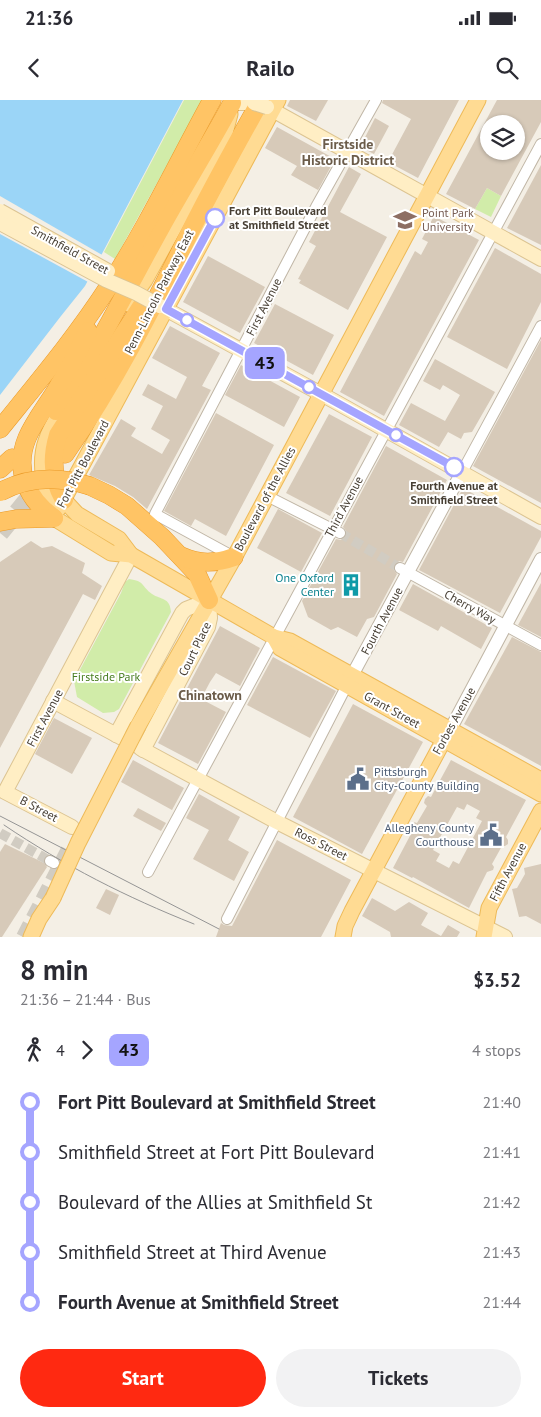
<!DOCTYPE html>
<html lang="en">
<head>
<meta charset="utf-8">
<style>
  :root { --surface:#fff; --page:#f2f2f3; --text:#2b2b33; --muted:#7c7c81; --accent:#ff2911 }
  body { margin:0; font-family:"PT Sans",sans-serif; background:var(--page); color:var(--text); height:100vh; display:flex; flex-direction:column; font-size:19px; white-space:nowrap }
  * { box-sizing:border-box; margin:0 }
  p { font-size:16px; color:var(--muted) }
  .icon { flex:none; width:28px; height:28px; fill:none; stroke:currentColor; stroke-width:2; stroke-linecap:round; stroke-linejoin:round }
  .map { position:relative; height:837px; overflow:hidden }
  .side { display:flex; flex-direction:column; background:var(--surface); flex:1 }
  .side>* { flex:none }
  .badge { padding:0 10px; border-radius:8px; font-size:18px; line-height:32px }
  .tools { position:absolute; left:480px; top:15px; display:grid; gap:10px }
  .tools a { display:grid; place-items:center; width:45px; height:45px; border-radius:50%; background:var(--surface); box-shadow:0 1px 4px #0004; font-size:25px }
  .map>.badge { position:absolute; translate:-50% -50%; box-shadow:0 0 0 2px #fff }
  .legs { display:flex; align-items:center; gap:8px; height:55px; padding:0 20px; font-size:16px }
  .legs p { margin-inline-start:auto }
  .head { display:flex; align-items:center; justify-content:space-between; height:85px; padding:0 20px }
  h1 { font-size:28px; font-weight:800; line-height:38px }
  .cta { display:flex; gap:10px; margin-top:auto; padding:10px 20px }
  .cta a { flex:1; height:58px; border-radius:30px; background:var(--accent); color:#fff; font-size:20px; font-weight:800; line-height:58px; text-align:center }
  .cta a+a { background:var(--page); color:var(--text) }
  ul { padding:0 20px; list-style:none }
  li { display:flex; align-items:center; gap:18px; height:50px; font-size:19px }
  li i { display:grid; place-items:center; width:8px; height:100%; margin:0 6px; background:currentColor }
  li i::after { content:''; width:12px; height:12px; margin:-6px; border:4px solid; border-radius:50%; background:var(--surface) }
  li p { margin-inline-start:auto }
  li:first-child i { background:linear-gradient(#0000 50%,currentColor 0) }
  li:last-child i { background:linear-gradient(currentColor 50%,#0000 0) }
  .status { display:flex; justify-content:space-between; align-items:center; height:35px; padding:0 25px; background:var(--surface); direction:ltr }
  .status svg { height:14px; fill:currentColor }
  header { display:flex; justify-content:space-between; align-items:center; height:65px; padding:0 20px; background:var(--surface); font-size:22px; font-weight:800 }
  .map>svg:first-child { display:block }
  .green { fill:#d1eca9 }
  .water { fill:#9bd5f7 }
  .pier { fill:#f4efe5 }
  .building { fill:#d7cab9; fill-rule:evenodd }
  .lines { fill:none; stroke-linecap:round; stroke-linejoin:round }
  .minor-tunnel { stroke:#d1ccc2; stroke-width:10; stroke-dasharray:10 5; stroke-linecap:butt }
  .secondary-tunnel { stroke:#d1ccc2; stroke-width:14; stroke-dasharray:14 7; stroke-linecap:butt }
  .motorway-tunnel { stroke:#d1ccc2; stroke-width:18; stroke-dasharray:18 9; stroke-linecap:butt }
  .minor-casing { stroke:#c0b6a6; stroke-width:12 }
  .tertiary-casing { stroke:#c0b6a6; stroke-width:14 }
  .secondary-casing { stroke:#dcc492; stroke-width:16 }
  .primary-casing { stroke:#eeba58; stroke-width:17 }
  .motorway-casing { stroke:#eb9a27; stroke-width:19 }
  .minor { stroke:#fff; stroke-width:10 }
  .tertiary { stroke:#fff; stroke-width:12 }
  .secondary { stroke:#ffeec4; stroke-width:14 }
  .primary { stroke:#ffdb93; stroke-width:15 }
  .motorway { stroke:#ffc465; stroke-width:18 }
  .tram { stroke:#959595; stroke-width:1 }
  .secondary-bridge-casing { stroke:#dcc492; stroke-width:16; stroke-linecap:butt }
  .primary-bridge-casing { stroke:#eeba58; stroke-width:17; stroke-linecap:butt }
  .motorway-bridge-casing { stroke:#eb9a27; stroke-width:19; stroke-linecap:butt }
  .secondary-bridge { stroke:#ffeec4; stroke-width:14 }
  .primary-bridge { stroke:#ffdb93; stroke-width:15 }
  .motorway-bridge { stroke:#ffc465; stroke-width:18 }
  .line-1-casing { stroke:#fff; stroke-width:11 }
  .line-1 { stroke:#a5a5ff; stroke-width:8 }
  .stop-1-dot { fill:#fff; stroke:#a5a5ff; stroke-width:2.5 }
  .labels { text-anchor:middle; stroke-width:4; stroke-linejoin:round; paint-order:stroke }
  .stop-label { font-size:12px; font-weight:bold; fill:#473f34; stroke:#fff; text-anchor:start }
  .education-label { font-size:12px; fill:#785e54; stroke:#fff; text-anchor:start }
  .street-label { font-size:12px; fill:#473f34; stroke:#fff }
  .culture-label { font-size:12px; fill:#0d838f; stroke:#fff; text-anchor:end }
  .park-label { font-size:12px; fill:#497e22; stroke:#fff }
  .service-label { font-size:12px; fill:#4e5e75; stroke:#fff; text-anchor:start }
  .neighbourhood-label { font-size:14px; font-weight:bold; fill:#6b5c4a; stroke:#fff }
</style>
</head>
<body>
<div class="status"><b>21:36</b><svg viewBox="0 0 49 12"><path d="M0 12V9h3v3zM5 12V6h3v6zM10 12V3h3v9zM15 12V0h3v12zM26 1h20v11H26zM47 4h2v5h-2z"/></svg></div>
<header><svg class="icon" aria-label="back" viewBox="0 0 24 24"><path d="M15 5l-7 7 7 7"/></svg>Railo<svg class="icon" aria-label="search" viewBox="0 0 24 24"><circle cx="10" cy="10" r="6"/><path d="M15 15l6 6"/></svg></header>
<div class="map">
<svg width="541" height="837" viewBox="0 0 541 837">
  <rect width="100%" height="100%" fill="#f4efe5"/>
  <!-- green -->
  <g class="green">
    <path d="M184 0H203L115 159 104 152Z"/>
    <path d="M487 88 501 96 491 117 475 109Z"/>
    <path d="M129 479C145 481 141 486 152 494 161 500 170 497 171 512L119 609 114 612 103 613 77 597 74 581 121 493 125 482Z"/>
  </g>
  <!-- water -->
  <path class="water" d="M0 0H183L85 186 61 216 0 295Z"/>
  <!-- pier -->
  <path class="pier" d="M0 96 104 156 90 183 0 134Z"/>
  <!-- building -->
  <g class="building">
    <path d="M290 0H328L316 21 287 6Z"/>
    <path d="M383 0H459L418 78 388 62 411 19 382 3Z"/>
    <path d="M497 0H541V22L501 96 487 88 475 109 446 94ZM489 24H516V51H489Z"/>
    <path d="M375 18 389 26 374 54 360 47Z"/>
    <path d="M277 27 335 59 318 90 291 75 297 66 265 48Z"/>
    <path d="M541 65V145L507 128Z"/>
    <path d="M349 67 361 74 340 112 387 137 348 210 299 183 301 180 298 179 316 146 309 142Z"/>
    <path d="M434 116 479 140 384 316 340 292 415 151 421 155 428 142 422 139Z"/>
    <path d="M495 148 541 174V202L507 269 447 237Z"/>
    <path d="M208 156 265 187 240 233 183 202Z"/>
    <path d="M275 204 334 235 313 275 254 243Z"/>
    <path d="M170 226 220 253 202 286 211 290 147 409 133 397 115 386 89 375 121 319 136 328 131 336 162 354 170 340 151 329 163 306 142 295 148 284 176 299 187 277 152 258Z"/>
    <path d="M541 240V403L473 366Z"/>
    <path d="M435 259 495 292 472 332 464 333 461 339 448 332 439 347 399 325 411 303 445 321 460 295 443 285 440 290 423 281Z"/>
    <path d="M241 265 300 297 284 327 225 295Z"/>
    <path d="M216 313 274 345 226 436 195 419 191 426 164 411Z"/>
    <path d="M329 314 372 337 330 416 286 393Z"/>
    <path d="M386 346 447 380 403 462 399 461 394 464 393 469 397 474 374 517 367 519 357 537 338 527 331 530 308 517 302 501 336 439 341 440 346 437 347 432 343 427Z"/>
    <path d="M463 388 541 431V437L500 513 419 470Z"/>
    <path d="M278 409 322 433 301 472 257 448Z"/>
    <path d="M31 441 42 448 52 446 85 463 82 473 102 486 95 500 83 494 0 648V462Z"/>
    <path d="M541 483V537L518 525Z"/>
    <path d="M413 484 492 528 481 549 441 526 438 531 399 510Z"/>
    <path d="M220 526 260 548 240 586 216 573 210 582 201 599 226 612 198 664 158 643Z"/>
    <path d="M512 537 541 552V666L464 624Z"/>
    <path d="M273 557 336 591 310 638 247 605Z"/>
    <path d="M353 604 423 642 362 754 293 717Z"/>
    <path d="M54 618 92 638 72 674 35 654Z"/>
    <path d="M133 660 184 688 172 710 121 682Z"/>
    <path d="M451 660 526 700 506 737 508 740V744L505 746H502L492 764 494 767 493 770 487 772 469 808 413 777 412 778 393 768 412 732 410 729V725L414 722 417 723 427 706 424 703 425 699 428 696 431 697ZM467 704 480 711 476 718 482 721 459 764 453 761 449 768 436 761 440 754 433 750 457 707 464 710Z"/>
    <path d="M199 694 240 717 228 740 249 752 234 781 193 759 209 730 186 718Z"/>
    <path d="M138 708 166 723 161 731 133 716Z"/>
    <path d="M277 740 351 780 321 837H216L221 823 224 825 232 826Z"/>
    <path d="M5 744 44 763 47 767 2 837H0V752Z"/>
    <path d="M541 764V824L526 816 519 817 512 789 517 788 525 774 524 768Z"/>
    <path d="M106 789 119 795 110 815 96 808Z"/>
    <path d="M372 798 395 811 409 802 428 813 421 825 441 836 448 825 460 832 457 837H391L390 832 362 816Z"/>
  </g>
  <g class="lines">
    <!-- minor-tunnel -->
    <g class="minor-tunnel">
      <path d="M340 433 400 468"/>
      <path d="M0 733 50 761"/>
    </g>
    <!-- secondary-tunnel -->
    <path class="secondary-tunnel" d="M23 837 68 749"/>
    <!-- motorway-tunnel -->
    <path class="motorway-tunnel" d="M0 433 41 383"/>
    <defs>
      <g id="minor">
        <path d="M462 372 541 226"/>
        <path d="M267 396 340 433"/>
        <path d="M234 457 155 414 316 107 376 0"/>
        <path d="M400 468 541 545"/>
        <path d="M50 761 54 763"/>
        <path d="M148 772 541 44"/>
        <path d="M227 819 347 585"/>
      </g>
      <g id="tertiary">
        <path d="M348 583 462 372"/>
        <path d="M450 630 541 459"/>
      </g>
      <g id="secondary">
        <path d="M232 3H254"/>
        <path d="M267 7 541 159"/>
        <path d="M160 206 334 301 541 417"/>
        <path d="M53 601 122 638"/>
        <path d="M116 635 182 513 186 509 209 500 210 518 208 527 143 650"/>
        <path d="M140 648 277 722 505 837"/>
        <path d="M72 727 5 692 131 455"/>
      </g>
      <g id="primary">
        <path d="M128 204 145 180 224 37 230 14"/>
        <path d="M64 400 77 414 119 439 131 455"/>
        <path d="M59 408 278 0"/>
        <path d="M54 418 111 453 131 455 138 459 274 537 290 541 541 680"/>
        <path d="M54 418C47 393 37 367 46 341 50 327 59 315 67 302"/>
        <path d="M274 537 280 548 541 694"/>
        <path d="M138 626 235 456 478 0"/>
        <path d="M31 837 39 819 53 798"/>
        <path d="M343 837 345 826 352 811 448 632"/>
        <path d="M484 837 489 808 541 711"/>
      </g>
      <g id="motorway">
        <path d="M56 311C96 253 126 190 160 129 183 87 209 46 232 3"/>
        <path d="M0 329C38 282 76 237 109 186 147 127 178 62 212 0"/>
        <path d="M65 354C114 284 153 207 191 130 213 86 237 43 261 0"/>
        <path d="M0 369 12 358"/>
        <path d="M90 386 109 395 127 406 162 437 197 474 209 500"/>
        <path d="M64 400C52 379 51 358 58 335L141 207"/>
        <path d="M54 418C27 399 14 370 27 338 35 319 49 303 59 285 70 268 79 249 88 231"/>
        <path d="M0 422 16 419 54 418"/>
        <path d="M181 456C199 464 215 464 234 457"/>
      </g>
    </defs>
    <!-- minor casing -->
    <use href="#minor" class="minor-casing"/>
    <!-- tertiary casing -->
    <use href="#tertiary" class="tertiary-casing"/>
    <!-- secondary casing -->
    <use href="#secondary" class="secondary-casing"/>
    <!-- primary casing -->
    <use href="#primary" class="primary-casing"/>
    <!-- motorway casing -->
    <use href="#motorway" class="motorway-casing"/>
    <!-- minor -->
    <use href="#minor" class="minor"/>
    <!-- tertiary -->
    <use href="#tertiary" class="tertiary"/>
    <!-- secondary -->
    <use href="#secondary" class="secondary"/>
    <!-- primary -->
    <use href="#primary" class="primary"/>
    <!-- motorway -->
    <use href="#motorway" class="motorway"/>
    <!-- tram -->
    <g class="tram">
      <path d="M0 716 219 829"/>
      <path d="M4 725C65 766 126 797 194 824"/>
    </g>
    <defs>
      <g id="secondary-bridge">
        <path d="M254 3 267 7"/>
        <path d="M0 111 108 171"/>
        <path d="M0 123 106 180 136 193 160 206"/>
      </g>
      <path id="primary-bridge" d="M53 798 78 743 138 626"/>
      <path id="motorway-bridge" d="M0 392C29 376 59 376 90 386"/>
    </defs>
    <!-- secondary-bridge casing -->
    <use href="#secondary-bridge" class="secondary-bridge-casing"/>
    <!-- primary-bridge casing -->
    <use href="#primary-bridge" class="primary-bridge-casing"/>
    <!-- motorway-bridge casing -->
    <use href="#motorway-bridge" class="motorway-bridge-casing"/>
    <!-- secondary-bridge -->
    <use href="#secondary-bridge" class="secondary-bridge"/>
    <!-- primary-bridge -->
    <use href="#primary-bridge" class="primary-bridge"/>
    <!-- motorway-bridge -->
    <use href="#motorway-bridge" class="motorway-bridge"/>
  </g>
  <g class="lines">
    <defs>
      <path id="line-1" d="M215 118 166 209 454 367"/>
    </defs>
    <!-- line-1 casing -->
    <use href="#line-1" class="line-1-casing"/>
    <!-- line-1 -->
    <use href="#line-1" class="line-1"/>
  </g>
  <!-- icons -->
  <defs>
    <symbol id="university-bare" viewBox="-9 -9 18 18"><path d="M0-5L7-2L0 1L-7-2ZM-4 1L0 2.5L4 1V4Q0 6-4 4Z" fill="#8d6e63" stroke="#fff" stroke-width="2.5" paint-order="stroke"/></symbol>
    <symbol id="building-bare" viewBox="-9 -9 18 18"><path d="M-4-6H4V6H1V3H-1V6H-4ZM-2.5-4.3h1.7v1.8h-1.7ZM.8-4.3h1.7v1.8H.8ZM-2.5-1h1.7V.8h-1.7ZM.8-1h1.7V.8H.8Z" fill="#0f9aa8" stroke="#fff" stroke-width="2.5" paint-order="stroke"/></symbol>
    <symbol id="civic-bare" viewBox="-9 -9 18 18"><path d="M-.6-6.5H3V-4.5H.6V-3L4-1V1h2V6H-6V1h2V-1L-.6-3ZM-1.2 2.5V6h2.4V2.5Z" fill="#5c6f8a" stroke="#fff" stroke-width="2.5" paint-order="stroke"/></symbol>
  </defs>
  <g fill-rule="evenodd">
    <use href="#university-bare" x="389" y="104" width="32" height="32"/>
    <use href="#building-bare" x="335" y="469" width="32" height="32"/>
    <use href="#civic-bare" x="342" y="663" width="32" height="32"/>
    <use href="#civic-bare" x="475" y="719" width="32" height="32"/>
  </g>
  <!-- markers -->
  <g class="stop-1-dot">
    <circle cx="215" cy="118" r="9"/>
    <circle cx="187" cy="220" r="6"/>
    <circle cx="309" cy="287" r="6"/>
    <circle cx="396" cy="335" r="6"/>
    <circle cx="454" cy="367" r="9"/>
  </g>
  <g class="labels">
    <!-- stop labels -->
    <g class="stop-label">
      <text x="229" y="115">Fort Pitt Boulevard<tspan x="229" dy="14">at Smithfield Street</tspan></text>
      <text x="454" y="390" text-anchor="middle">Fourth Avenue at<tspan x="454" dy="14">Smithfield Street</tspan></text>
    </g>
    <!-- education labels -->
    <g class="education-label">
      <text x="422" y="117">Point Park<tspan x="422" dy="14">University</tspan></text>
    </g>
    <!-- street labels -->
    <g class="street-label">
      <text transform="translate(70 150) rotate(29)" y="4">Smithfield Street</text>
      <text transform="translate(159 192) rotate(-63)" y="4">Penn-Lincoln Parkway East</text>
      <text transform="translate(264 207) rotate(-63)" y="4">First Avenue</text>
      <text transform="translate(83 364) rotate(-62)" y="4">Fort Pitt Boulevard</text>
      <text transform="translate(265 399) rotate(-62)" y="4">Boulevard of the Allies</text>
      <text transform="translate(344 407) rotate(-62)" y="4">Third Avenue</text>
      <text transform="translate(470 507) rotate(29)" y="4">Cherry Way</text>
      <text transform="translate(382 521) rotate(-62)" y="4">Fourth Avenue</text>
      <text transform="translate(195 549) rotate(-64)" y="4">Court Place</text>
      <text transform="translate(392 610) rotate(29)" y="4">Grant Street</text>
      <text transform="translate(45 618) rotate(-62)" y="4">First Avenue</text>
      <text transform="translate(454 621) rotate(-61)" y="4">Forbes Avenue</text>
      <text transform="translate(39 709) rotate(28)" y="4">B Street</text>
      <text transform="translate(321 744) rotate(27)" y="4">Ross Street</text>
      <text transform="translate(508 772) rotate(-62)" y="4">Fifth Avenue</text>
    </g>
    <!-- culture labels -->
    <g class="culture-label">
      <text x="334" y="482">One Oxford<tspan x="334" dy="14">Center</tspan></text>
    </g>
    <!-- park labels -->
    <g class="park-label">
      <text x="106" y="581">Firstside Park</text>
    </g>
    <!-- service labels -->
    <g class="service-label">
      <text x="374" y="676">Pittsburgh<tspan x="374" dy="14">City-County Building</tspan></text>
      <text x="474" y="732" text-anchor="end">Allegheny County<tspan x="474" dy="14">Courthouse</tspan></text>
    </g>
    <!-- neighbourhood labels -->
    <g class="neighbourhood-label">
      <text x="348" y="49">Firstside<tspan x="348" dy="16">Historic District</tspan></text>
      <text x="210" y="600">Chinatown</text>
    </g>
  </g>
</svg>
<div class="tools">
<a><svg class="icon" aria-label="layers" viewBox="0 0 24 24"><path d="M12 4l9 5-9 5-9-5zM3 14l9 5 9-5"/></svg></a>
</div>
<b class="badge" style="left:265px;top:263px;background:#a5a5ff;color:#111">43</b>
</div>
<section class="side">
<div class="head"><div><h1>8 min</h1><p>21:36 – 21:44 · Bus</p></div><b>$3.52</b></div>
<div class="legs"><svg class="icon" aria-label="walk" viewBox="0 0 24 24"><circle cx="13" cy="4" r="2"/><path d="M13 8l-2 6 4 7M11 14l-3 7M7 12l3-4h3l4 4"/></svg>4<svg class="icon" aria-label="forward" viewBox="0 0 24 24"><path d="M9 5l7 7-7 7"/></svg><b class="badge" style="background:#a5a5ff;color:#111">43</b><p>4 stops</p></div>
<ul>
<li><i style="color:#a5a5ff"></i><b>Fort Pitt Boulevard at Smithfield Street</b><p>21:40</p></li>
<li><i style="color:#a5a5ff"></i><span>Smithfield Street at Fort Pitt Boulevard</span><p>21:41</p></li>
<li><i style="color:#a5a5ff"></i><span>Boulevard of the Allies at Smithfield St</span><p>21:42</p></li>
<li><i style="color:#a5a5ff"></i><span>Smithfield Street at Third Avenue</span><p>21:43</p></li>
<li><i style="color:#a5a5ff"></i><b>Fourth Avenue at Smithfield Street</b><p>21:44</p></li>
</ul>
<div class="cta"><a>Start</a><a>Tickets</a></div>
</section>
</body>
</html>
